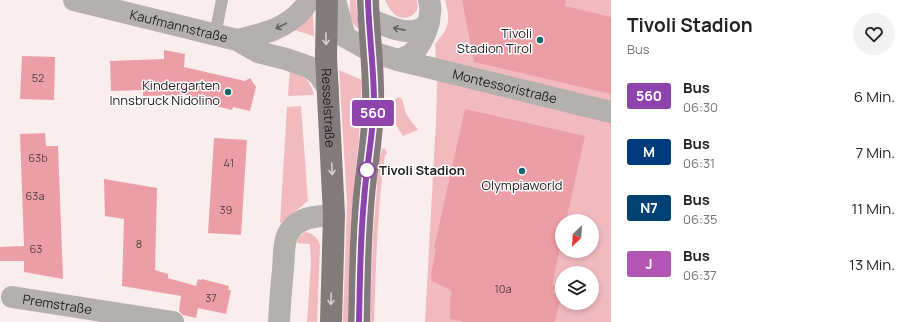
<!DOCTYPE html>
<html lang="de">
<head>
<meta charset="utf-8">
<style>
  :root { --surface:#fff; --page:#f2f2f2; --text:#222; --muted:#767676 }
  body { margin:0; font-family:Manrope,sans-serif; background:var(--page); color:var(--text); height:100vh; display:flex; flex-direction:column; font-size:15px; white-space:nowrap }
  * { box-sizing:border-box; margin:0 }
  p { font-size:13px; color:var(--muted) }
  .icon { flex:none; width:22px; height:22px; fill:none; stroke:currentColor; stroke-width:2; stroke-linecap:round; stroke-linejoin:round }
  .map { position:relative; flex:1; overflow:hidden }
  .side { display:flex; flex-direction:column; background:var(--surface); width:300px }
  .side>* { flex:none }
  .badge { padding:0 8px; border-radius:3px; font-size:14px; line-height:26px }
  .needle { width:26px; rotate:205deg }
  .fabs { position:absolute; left:555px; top:214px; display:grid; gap:8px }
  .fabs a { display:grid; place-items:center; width:44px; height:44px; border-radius:50%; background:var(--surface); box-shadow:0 2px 6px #0003; font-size:20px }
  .map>.badge { position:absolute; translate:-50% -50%; box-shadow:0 0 0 2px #fff }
  .round { display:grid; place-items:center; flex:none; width:42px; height:42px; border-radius:21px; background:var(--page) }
  .headline { display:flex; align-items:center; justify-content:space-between; height:68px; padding:0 16px }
  h1 { font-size:19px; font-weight:700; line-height:30px }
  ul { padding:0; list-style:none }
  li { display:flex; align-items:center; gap:12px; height:56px; padding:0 16px }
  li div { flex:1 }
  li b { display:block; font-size:15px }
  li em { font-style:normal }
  li .badge { min-width:44px; font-weight:700; text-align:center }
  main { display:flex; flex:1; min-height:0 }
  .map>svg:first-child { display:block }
  .green { fill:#f1babf; fill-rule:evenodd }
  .building { fill:#ec9ea6 }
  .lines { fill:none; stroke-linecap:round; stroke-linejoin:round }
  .lane { stroke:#b5b0b0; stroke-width:12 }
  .street { stroke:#b5b0b0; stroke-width:22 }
  .primary { stroke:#837a7b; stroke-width:22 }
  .oneway { stroke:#656161 }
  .oneway2 { stroke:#d3d0d0 }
  .line-casing { stroke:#fff; stroke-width:9 }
  .line { stroke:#8e44ad; stroke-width:6 }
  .poi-dot { fill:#196766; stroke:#fefefe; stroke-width:1.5 }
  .stop-dot { fill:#fff; stroke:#8e44ad; stroke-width:2 }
  .labels { text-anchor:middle; stroke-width:3; stroke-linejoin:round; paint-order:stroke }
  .number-label { font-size:11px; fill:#564042 }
  .street-label { font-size:13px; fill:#242020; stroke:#fefefe }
  .poi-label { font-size:13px; fill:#242020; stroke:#fefefe; text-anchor:end }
  .stop-label { font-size:13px; font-weight:bold; fill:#242020; stroke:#fefefe; text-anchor:start }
</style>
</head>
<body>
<main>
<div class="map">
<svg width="611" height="322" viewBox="0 0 611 322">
  <rect width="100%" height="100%" fill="#f9edee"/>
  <!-- green -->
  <g class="green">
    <path d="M350 0H356L358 28C349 23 350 10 350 0Z"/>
    <path d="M385 0H417C417 3 418 7 417 10 413 17 404 20 397 16 391 12 388 6 385 0Z"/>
    <path d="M445 0H611V322H425L436 121 437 87 435 44 445 31 448 23V13ZM562 221H592V251H562ZM562 273H592V303H562Z"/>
    <path d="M313 13 314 36 294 30Z"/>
    <path d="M290 68C303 75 310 80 314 95L288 96Z"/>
    <path d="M339 70 362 80 359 138 354 185 351 219 348 322H343L347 202Z"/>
    <path d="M397 97 402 99 406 114 418 130 403 136C401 132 398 129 396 125 392 116 392 105 397 97Z"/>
    <path d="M301 106 308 201 281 223H280L287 107Z"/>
    <path d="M385 148 387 154 385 155C377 211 376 266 374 322H370L373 237 379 160 382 149Z"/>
    <path d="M305 232C312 233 319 238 320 246L317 322H307L311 261 310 244 297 243 299 237Z"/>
  </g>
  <!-- building -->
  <g class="building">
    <path d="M462 0H566L565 6 611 17V94L474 62Z"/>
    <path d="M164 50 185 54 184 67 245 81 250 78 256 87 250 111 233 107 232 110 188 99V95L143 96V90L111 91 110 61 164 59Z"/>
    <path d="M22 56 55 57 54 100 20 99Z"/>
    <path d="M465 109 585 136 566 221H562V240L552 285 555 286 553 293 561 295 555 322H465L450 319V299L452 291 432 281 431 275 436 249 434 248Z"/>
    <path d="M45 133 46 146H58L63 279 24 272V261H0V247L24 246 20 134Z"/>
    <path d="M214 138 247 140 241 235 208 233Z"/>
    <path d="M104 179 157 188 155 270 168 274V278L196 286 198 279 201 280 202 279 229 286 228 290H231L226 314 198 308 196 318 183 315 179 311 181 296 122 286 124 219 105 216Z"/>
  </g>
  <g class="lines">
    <!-- lane -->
    <path class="lane" d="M215 35 222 0"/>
    <!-- street -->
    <g class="street">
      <path id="s1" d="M74 0 237 40 258 52 286 59 309 67 319 75 328 88"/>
      <path d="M335 0 345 37 372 52 398 60C402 58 407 57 410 55 422 46 429 27 430 13 431 9 430 4 429 0"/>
      <path d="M368 19C383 24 403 35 418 30 422 29 426 25 429 22"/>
      <path d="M237 40C261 34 284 30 302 10 305 7 307 3 309 0"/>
      <path id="s2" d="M398 60 611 112"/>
      <path id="s3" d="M12 297 173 322"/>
      <path d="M279 322C280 305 281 287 283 270 284 259 283 246 287 236 295 217 316 216 334 215"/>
    </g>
    <!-- primary -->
    <g class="primary">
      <path id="s4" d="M327 0 326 57 334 215 331 322"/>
      <path d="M359 322C360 285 360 247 363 209 365 174 373 139 373 103 374 69 369 35 368 0"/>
    </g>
  </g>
  <!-- one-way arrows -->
  <defs><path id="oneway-shaft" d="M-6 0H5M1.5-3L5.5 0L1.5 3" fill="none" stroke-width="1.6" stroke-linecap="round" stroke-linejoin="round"/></defs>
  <g class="oneway">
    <use href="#oneway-shaft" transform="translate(281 26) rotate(153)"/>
    <use href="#oneway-shaft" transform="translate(399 29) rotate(-169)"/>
  </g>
  <g class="oneway2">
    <use href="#oneway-shaft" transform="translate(326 39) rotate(89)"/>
    <use href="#oneway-shaft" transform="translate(332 169) rotate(87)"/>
    <use href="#oneway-shaft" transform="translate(331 299) rotate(92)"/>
  </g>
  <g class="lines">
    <defs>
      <path id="line" d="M359 322C360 282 360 241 364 200 366 168 373 136 374 103 374 69 369 35 368 0"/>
    </defs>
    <!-- line casing -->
    <use href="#line" class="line-casing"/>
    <!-- line -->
    <use href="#line" class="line"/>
  </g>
  <!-- markers -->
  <g class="poi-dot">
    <circle cx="540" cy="40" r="4"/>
    <circle cx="228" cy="92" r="4"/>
    <circle cx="522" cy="171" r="4"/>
  </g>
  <circle class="stop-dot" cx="367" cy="170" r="8"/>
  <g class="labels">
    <!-- number labels -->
    <g class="number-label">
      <text x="38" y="82">52</text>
      <text x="38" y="162">63b</text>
      <text x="229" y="167">41</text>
      <text x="35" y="200">63a</text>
      <text x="226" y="214">39</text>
      <text x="139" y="248">8</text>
      <text x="36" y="253">63</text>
      <text x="503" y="293">10a</text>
      <text x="211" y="302">37</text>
    </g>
    <!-- street labels -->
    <g class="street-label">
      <text dy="5" stroke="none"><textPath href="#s1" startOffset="108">Kaufmannstraße</textPath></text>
      <text dy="5" stroke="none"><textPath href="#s2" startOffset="110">Montessoristraße</textPath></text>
      <text dy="5" stroke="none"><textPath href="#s4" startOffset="108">Resselstraße</textPath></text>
      <text dy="5" stroke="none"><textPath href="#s3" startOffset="46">Premstraße</textPath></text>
    </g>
    <!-- poi labels -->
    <g class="poi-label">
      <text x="532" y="38">Tivoli<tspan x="532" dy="15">Stadion Tirol</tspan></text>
      <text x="220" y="90">Kindergarten<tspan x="220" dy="15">Innsbruck Nidolino</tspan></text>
      <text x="522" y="190" text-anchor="middle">Olympiaworld</text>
    </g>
    <!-- stop labels -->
    <g class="stop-label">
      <text x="379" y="175">Tivoli Stadion</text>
    </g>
  </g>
</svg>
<div class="fabs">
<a><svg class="needle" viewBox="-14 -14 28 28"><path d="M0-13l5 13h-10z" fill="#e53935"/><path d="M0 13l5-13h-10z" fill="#767676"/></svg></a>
<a><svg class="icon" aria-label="layers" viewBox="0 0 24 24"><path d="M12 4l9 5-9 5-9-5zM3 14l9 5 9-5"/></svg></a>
</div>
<b class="badge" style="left:373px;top:113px;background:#8e44ad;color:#fff">560</b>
</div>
<section class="side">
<div class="headline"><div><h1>Tivoli Stadion</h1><p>Bus</p></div><a class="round"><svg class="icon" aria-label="heart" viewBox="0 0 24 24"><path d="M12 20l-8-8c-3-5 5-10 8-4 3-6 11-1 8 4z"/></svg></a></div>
<ul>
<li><span class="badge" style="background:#8e44ad;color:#fff">560</span><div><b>Bus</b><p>06:30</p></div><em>6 Min.</em></li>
<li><span class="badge" style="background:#003b80;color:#fff">M</span><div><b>Bus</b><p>06:31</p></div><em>7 Min.</em></li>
<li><span class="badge" style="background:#004173;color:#fff">N7</span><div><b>Bus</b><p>06:35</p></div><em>11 Min.</em></li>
<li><span class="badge" style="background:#b457b4;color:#fff">J</span><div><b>Bus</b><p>06:37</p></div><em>13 Min.</em></li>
</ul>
</section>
</main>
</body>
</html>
